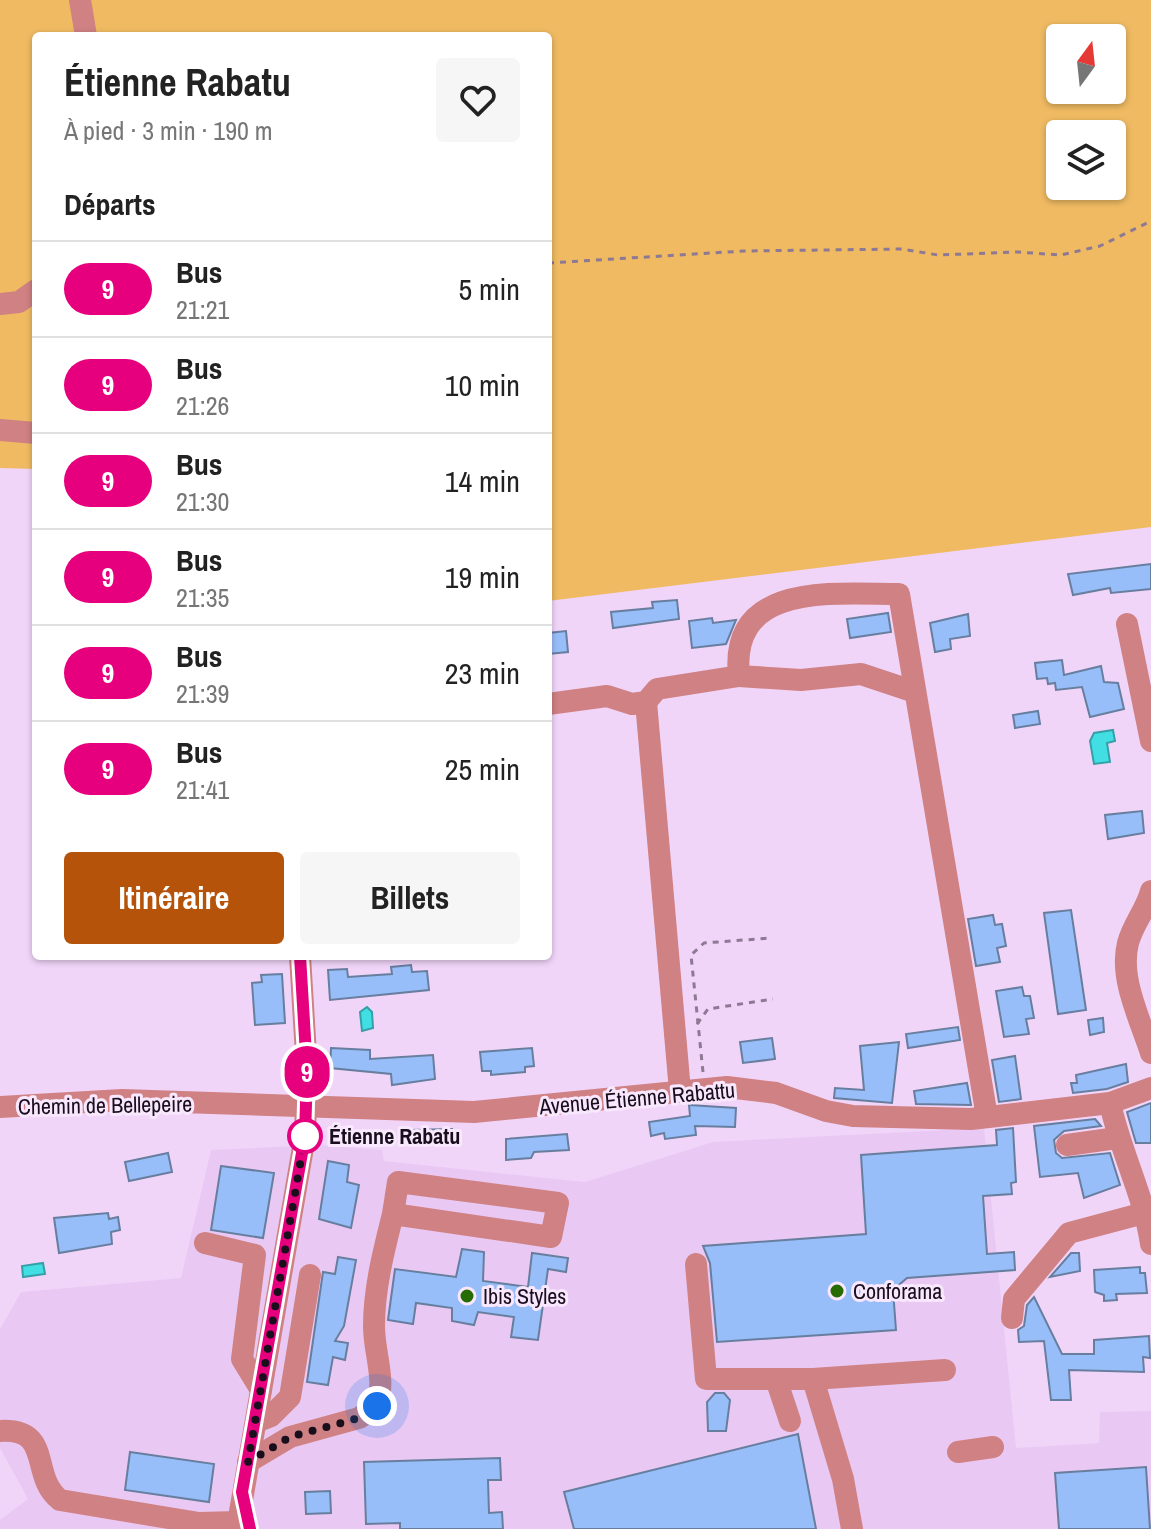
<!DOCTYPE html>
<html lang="fr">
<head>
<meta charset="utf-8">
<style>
  :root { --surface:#fff; --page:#f6f6f6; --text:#222; --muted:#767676; --line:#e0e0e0; --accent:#b45309 }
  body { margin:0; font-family:"Archivo Narrow",sans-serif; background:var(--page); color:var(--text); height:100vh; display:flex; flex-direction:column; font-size:30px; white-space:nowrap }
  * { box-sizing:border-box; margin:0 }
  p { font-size:26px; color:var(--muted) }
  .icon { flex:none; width:44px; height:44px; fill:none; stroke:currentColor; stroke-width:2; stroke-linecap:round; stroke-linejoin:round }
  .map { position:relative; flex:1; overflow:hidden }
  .panel { position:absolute; left:32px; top:32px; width:520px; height:928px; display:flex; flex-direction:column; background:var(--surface); border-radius:8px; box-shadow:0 2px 6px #0004 }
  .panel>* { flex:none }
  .badge { padding:0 16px; border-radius:26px; font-size:28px; line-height:52px }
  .needle { width:52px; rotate:15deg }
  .buttons { position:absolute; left:1046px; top:24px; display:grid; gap:16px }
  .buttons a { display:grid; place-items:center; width:80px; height:80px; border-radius:8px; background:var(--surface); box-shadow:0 2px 6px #0004; font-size:40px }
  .you { position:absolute; width:40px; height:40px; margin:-20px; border:6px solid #fff; border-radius:50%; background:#1a73e8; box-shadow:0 0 0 12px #1a73e833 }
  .map>.badge { position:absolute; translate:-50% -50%; box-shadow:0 0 0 4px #fff }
  h2 { padding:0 32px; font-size:30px; line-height:72px }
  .round { display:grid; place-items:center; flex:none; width:84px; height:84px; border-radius:8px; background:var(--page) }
  .headline { display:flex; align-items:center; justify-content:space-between; height:136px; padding:0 32px }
  h1 { font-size:38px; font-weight:700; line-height:60px }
  .action { display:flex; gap:16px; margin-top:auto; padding:16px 32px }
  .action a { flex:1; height:92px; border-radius:8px; background:var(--accent); color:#fff; font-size:32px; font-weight:700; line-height:92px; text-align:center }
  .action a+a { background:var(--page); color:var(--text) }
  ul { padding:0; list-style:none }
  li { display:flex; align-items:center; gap:24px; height:96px; padding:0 32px; border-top:2px solid var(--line) }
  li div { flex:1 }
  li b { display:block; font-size:30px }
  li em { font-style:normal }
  li .badge { min-width:88px; font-weight:700; text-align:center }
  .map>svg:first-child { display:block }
  .built { fill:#e9c9f3 }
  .green { fill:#efba62; fill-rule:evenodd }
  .water { fill:#41dee3; stroke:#35a0a7; stroke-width:2 }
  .building { fill:#97bef9; stroke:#687e9f; stroke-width:2 }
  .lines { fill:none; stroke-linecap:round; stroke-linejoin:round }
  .path { stroke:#8d7993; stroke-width:3; stroke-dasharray:6 6; stroke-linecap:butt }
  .minor { stroke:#d08183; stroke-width:22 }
  .line-casing { stroke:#fff; stroke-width:18 }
  .line { stroke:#e6007e; stroke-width:12 }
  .walk { stroke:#190f1c; stroke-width:8; stroke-dasharray:0 14.4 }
  .stop-dot { fill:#fff; stroke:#e6007e; stroke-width:4 }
  .poi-dot { fill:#276b03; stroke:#f8e7fd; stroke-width:3 }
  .labels { text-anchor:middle; stroke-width:6; stroke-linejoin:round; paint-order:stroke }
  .street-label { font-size:22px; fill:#190f1c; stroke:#f8e7fd }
  .stop-label { font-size:22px; font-weight:bold; fill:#190f1c; stroke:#f8e7fd; text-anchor:start }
  .poi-label { font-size:22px; fill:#190f1c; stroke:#f8e7fd; text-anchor:start }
</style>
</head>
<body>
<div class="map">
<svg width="1151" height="1529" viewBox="0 0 1151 1529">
  <rect width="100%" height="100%" fill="#f1d5f9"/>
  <!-- built -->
  <path class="built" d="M984 1128 1016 1448 1099 1443 1100 1412 1151 1411V1529H0V1520L28 1499 0 1448V1329L21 1292 181 1278 211 1150 320 1145 382 1150 384 1161 585 1182 713 1142Z"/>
  <!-- green -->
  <path class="green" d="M0 0H1151V527L548 601V36H36V469L0 468ZM1060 38H1112V90H1060ZM1060 134H1112V186H1060Z"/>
  <!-- water -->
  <g class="water">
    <path d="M1113 730 1115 741 1107 743 1110 762 1094 764 1090 741 1094 733Z"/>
    <path d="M367 1007 372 1012 373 1028 362 1031 360 1012Z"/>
    <path d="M43 1263 45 1274 23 1277 22 1266Z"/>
  </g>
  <!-- building -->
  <g class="building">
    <path d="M1151 564V589L1111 593 1110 588 1073 595 1068 574Z"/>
    <path d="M677 600 679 619 613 628 611 612 653 608 652 602Z"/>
    <path d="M888 613 891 632 850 638 847 619Z"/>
    <path d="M968 614 970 636 950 639 951 649 935 652 930 623Z"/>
    <path d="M712 618 713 623 736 620 726 644 692 648 689 621Z"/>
    <path d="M566 631 568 652 548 654V633Z"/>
    <path d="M1062 660 1064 675 1101 666 1104 682 1118 683 1124 709 1090 717 1082 687 1056 690 1055 683 1048 684 1047 678 1037 679 1035 663Z"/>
    <path d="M1038 711 1040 724 1015 728 1013 715Z"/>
    <path d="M1142 811 1144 833 1108 839 1105 815Z"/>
    <path d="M1071 910 1086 1010 1058 1014 1044 913Z"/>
    <path d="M993 915 995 925 1002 924 1006 946 997 948 1000 962 976 966 968 919Z"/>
    <path d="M411 965 412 972 427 971 429 990 330 1000 328 970 347 969 348 977 392 974 391 967Z"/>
    <path d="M282 974 285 1023 255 1025 252 983 262 982 261 975Z"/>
    <path d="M1022 987 1024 996H1030L1034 1018 1026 1019 1029 1034 1004 1037 996 991Z"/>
    <path d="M1103 1018 1104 1032 1090 1035 1088 1020Z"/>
    <path d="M958 1027 960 1040 908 1048 906 1034Z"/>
    <path d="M772 1038 775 1059 743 1063 740 1042Z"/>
    <path d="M899 1042 892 1103 834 1098 835 1088 864 1090 860 1046Z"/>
    <path d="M331 1048 370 1050V1059L433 1055 435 1079 392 1085 391 1074 330 1068Z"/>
    <path d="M532 1048 534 1066 525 1067V1072L491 1075V1071H482L480 1052Z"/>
    <path d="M1015 1056 1021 1099 999 1102 992 1060Z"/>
    <path d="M1126 1064 1128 1082 1107 1089 1073 1093 1071 1083H1077L1076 1075Z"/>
    <path d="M967 1083 971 1105 916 1104 914 1091Z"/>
    <path d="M1151 1103V1143H1136L1127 1112Z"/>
    <path d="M689 1105 736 1108 735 1127 695 1126 696 1135 665 1139 664 1133 651 1136 649 1122 690 1116Z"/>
    <path d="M1095 1119 1101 1126 1064 1131 1054 1140 1056 1153 1062 1158 1110 1153 1120 1185 1084 1198 1078 1173 1040 1177 1034 1126Z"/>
    <path d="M1013 1128 1016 1182 1011 1183 1012 1194 983 1196 987 1254 1014 1252 1015 1270 907 1278 893 1290 896 1330 717 1342 710 1263 703 1246 866 1234 861 1155 997 1145 996 1130Z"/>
    <path d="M452 1129 454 1142 412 1141V1130Z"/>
    <path d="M567 1134 569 1150 534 1152 531 1158 506 1160V1139Z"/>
    <path d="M168 1153 172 1172 129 1181 125 1162Z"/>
    <path d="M328 1161 349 1165 347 1182 359 1185 351 1228 319 1219Z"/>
    <path d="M221 1166 274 1173 263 1238 211 1230Z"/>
    <path d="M108 1213 109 1219 118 1217 120 1230 111 1232 112 1244 59 1253 54 1218Z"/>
    <path d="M462 1249 484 1252 483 1281 528 1287 532 1253 568 1258 566 1272 548 1269 538 1340 511 1337 514 1317 478 1312 474 1325 452 1321V1308L416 1303 413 1324 388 1320 395 1269 456 1277Z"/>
    <path d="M1071 1253H1079L1080 1271 1050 1277Z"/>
    <path d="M338 1257 356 1260 344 1326 335 1341 348 1343 345 1360 333 1357 328 1385 307 1382 323 1272 335 1274Z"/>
    <path d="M1140 1267V1273H1145L1147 1293 1116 1294 1117 1300 1104 1301V1295L1095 1292 1094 1270Z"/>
    <path d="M1034 1297 1062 1354H1094V1340L1149 1336 1150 1358 1143 1357 1144 1372 1069 1370 1071 1400H1051L1044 1341 1019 1342 1018 1330 1024 1326 1027 1305Z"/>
    <path d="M715 1393H724L730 1400 726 1431H708L707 1402Z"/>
    <path d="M798 1434 816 1529H574L564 1492Z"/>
    <path d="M130 1452 214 1464 209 1502 125 1490Z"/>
    <path d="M500 1458 501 1480H488L489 1513 502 1512 503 1529H400V1523L366 1524 364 1462Z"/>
    <path d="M1146 1467 1150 1529H1059L1055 1473Z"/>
    <path d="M330 1491 331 1513 306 1514 305 1492Z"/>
  </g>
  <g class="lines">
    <!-- path -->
    <g class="path">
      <path d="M548 263 744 251 902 249 938 255 1018 252 1061 255 1100 246 1151 221"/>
      <path d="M697 1024 708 1009 773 999"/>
      <path d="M703 1072 691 955 704 943 771 938"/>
    </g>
    <!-- minor -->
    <g class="minor">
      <path d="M80 0 86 36"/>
      <path d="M0 304 19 302 36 290"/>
      <path d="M0 430 36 433"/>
      <path d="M1127 624 1151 741"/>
      <path d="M915 692 861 674 801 680 739 676C729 581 835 594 899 594L987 1117"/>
      <path d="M646 702 680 1091"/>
      <path d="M548 704 607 696 632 704 646 702 657 689 739 676"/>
      <path d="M1151 891C1146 910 1133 924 1128 943 1119 978 1140 1019 1151 1053"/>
      <path d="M1110 1103C1120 1151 1144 1195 1151 1244"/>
      <path d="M0 1107 122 1100 474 1112 727 1087 776 1093 826 1111 853 1116 971 1119 1110 1103 1151 1088"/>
      <path d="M1067 1145 1117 1138"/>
      <path d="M205 1243 255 1255 242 1359 261 1390"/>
      <path d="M696 1264 706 1379H813L945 1370"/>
      <path d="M1012 1318 1014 1299 1069 1233 1151 1211"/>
      <path d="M776 1379 790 1421"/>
      <path d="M813 1379 843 1479 852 1529"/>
      <path d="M256 1422 271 1416 290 1397 310 1275"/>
      <path d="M0 1431C54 1428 29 1476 60 1500L199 1523 238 1522"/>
      <path d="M958 1452 993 1447"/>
      <path d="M248 1462 290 1437 359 1418 377 1406C386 1378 374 1354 374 1326 374 1288 384 1250 393 1214L551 1237 558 1203 398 1182 393 1214"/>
      <path d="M237 1529 305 1136 307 1071 300 956"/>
    </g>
  </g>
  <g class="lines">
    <defs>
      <path id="line" d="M250 1529 242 1492 305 1136 307 1071 300 956"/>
    </defs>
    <!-- line casing -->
    <use href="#line" class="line-casing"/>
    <!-- line -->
    <use href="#line" class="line"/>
    <!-- walk -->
    <path class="walk" d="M305 1136 248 1462 290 1437 359 1418 377 1406"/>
  </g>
  <!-- markers -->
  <circle class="stop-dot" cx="305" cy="1136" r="16"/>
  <g class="poi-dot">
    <circle cx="837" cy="1291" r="8"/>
    <circle cx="467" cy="1296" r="8"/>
  </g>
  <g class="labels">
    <!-- street labels -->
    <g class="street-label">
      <text transform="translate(637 1098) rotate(-5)" y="8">Avenue Étienne Rabattu</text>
      <text transform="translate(105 1105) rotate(-1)" y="8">Chemin de Bellepeire</text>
    </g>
    <!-- stop labels -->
    <g class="stop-label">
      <text x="329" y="1144">Étienne Rabatu</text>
    </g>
    <!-- poi labels -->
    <g class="poi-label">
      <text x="853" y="1299">Conforama</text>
      <text x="483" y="1304">Ibis Styles</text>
    </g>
  </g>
</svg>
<div class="buttons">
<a><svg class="needle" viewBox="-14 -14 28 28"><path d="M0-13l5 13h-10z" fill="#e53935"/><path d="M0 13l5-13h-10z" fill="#767676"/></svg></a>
<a><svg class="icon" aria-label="layers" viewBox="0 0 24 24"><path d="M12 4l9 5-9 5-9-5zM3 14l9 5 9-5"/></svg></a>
</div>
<div class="you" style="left:377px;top:1406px"></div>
<b class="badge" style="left:307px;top:1072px;background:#e6007e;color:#fff">9</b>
<section class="panel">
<div class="headline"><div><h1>Étienne Rabatu</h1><p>À pied · 3 min · 190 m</p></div><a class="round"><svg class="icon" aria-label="heart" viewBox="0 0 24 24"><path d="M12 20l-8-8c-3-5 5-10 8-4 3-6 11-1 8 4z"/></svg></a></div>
<h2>Départs</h2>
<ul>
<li><span class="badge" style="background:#e6007e;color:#fff">9</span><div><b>Bus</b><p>21:21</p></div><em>5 min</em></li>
<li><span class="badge" style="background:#e6007e;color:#fff">9</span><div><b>Bus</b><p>21:26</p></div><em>10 min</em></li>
<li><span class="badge" style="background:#e6007e;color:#fff">9</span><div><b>Bus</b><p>21:30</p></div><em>14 min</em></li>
<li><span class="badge" style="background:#e6007e;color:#fff">9</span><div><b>Bus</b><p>21:35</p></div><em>19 min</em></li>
<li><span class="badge" style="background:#e6007e;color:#fff">9</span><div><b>Bus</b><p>21:39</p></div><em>23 min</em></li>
<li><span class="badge" style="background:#e6007e;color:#fff">9</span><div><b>Bus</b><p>21:41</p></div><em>25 min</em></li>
</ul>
<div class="action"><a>Itinéraire</a><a>Billets</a></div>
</section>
</div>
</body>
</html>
